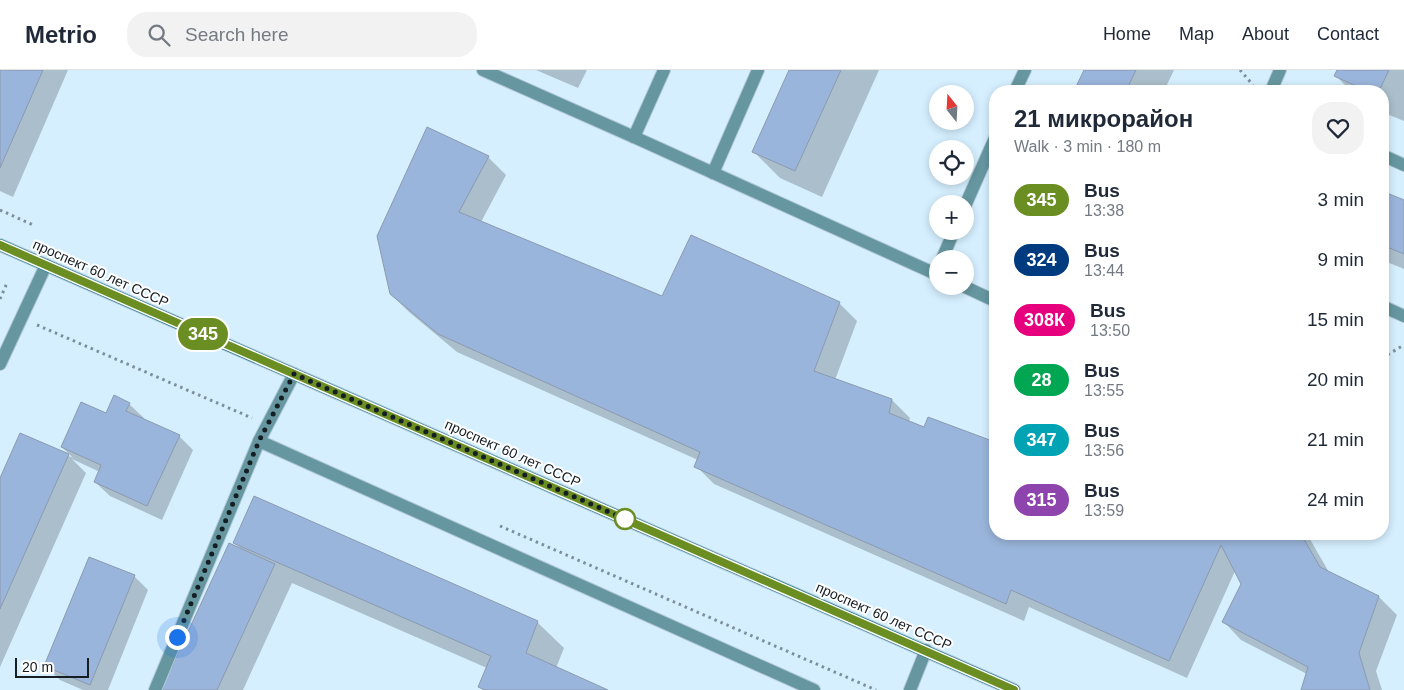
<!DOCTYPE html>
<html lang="en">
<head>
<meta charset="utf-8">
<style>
  :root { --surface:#fff; --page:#f2f2f3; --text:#1f2937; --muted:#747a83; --line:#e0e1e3 }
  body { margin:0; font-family:Helvetica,sans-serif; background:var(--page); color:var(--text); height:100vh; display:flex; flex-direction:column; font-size:19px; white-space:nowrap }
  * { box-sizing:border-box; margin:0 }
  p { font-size:16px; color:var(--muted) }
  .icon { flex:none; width:28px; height:28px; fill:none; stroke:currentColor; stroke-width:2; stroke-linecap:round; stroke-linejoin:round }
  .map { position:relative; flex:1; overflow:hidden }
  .details { position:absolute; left:989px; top:15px; width:400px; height:455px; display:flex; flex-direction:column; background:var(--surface); border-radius:20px; box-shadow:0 2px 8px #0003 }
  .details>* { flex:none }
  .badge { padding:0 10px; border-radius:16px; font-size:18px; line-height:32px }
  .needle { width:32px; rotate:342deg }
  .buttons { position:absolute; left:929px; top:15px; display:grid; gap:10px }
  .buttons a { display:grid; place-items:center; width:45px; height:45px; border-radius:50%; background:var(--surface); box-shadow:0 2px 8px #0003; font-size:25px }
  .scale { position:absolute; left:15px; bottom:12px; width:74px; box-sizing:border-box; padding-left:5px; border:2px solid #151e23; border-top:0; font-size:14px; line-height:18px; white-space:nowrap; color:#151e23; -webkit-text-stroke:4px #fff; paint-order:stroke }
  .you { position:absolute; width:25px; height:25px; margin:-12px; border:4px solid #fff; border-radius:50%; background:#1a73e8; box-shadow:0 0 0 8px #1a73e833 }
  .map>.badge { position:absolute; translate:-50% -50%; box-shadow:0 0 0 2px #fff }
  .round { display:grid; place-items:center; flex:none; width:52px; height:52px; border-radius:20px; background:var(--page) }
  .overview { display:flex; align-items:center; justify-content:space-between; height:85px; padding:0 25px }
  h1 { font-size:24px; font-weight:800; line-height:38px }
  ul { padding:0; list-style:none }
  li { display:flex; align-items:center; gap:15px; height:60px; padding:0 25px }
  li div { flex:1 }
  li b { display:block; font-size:19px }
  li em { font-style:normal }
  li .badge { min-width:55px; font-weight:700; text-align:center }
  header { display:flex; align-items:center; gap:30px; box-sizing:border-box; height:70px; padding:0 25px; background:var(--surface); border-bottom:1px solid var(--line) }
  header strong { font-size:24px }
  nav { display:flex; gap:28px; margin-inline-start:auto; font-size:18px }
  .search { width:350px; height:45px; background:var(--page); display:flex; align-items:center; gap:12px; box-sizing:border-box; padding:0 18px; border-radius:20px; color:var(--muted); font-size:19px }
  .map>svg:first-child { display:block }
  .shadow { fill:#0003 }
  .building { fill:#9ab5db; stroke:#8c9aaf }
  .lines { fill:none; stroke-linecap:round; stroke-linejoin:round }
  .service-casing { stroke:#b2c9d7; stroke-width:14 }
  .secondary-casing { stroke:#b2c9d7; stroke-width:14 }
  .path { stroke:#7d8f9a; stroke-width:3; stroke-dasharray:2.5 4; stroke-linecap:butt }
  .service { stroke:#6697a1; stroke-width:12 }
  .secondary { stroke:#0d6f7d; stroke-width:12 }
  .line-casing { stroke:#fff; stroke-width:11 }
  .line { stroke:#6b8e23; stroke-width:8 }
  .walk { stroke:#151e23; stroke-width:5; stroke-dasharray:0 9 }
  .stop-dot { fill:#fff; stroke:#6b8e23; stroke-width:2.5 }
  .labels { text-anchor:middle; stroke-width:4; stroke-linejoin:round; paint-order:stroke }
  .street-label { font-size:14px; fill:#151e23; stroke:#fff }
</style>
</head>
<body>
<header>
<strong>Metrio</strong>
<div class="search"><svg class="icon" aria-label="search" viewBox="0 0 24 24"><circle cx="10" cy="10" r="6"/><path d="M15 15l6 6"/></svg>Search here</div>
<nav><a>Home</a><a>Map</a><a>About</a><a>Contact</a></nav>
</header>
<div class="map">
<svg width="1404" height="620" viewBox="0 0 1404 620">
  <rect width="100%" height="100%" fill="#d5effe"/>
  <!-- shadow -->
  <g class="shadow">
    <path d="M0 0H68L13 127 0 121Z"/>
    <path d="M536 0H587L578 18Z"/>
    <path d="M790 0H879L822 127 780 108 754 82Z"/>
    <path d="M1085 0H1174L1164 21H1075Z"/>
    <path d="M1339 0H1404V51L1382 42V21H1351L1336 6Z"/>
    <path d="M488 87 506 105 481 152 663 228 839 233 857 251 835 310 892 330 910 348 909 352 925 359 995 373V464H1307L1330 504 1379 527 1397 545 1376 601 1382 620H1303L1307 604 1241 570 1224 552 1242 514 1235 501 1187 608 1029 537 1024 551 714 414 696 396 698 390 457 282 409 242 391 224Z"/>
    <path d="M1382 122 1404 131V199L1382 190Z"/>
    <path d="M129 334 144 348 143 350 179 366 193 380 162 450 110 426 95 412 100 402 72 389 86 403 0 597V411L21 365 73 388 62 377 107 345Z"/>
    <path d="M234 473 537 552 564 578 556 598 605 620H483L479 616 487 598 292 513 243 620H163L241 479Z"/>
    <path d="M134 506 148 520 108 620H83L60 610 45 596Z"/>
  </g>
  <!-- building -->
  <g class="building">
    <path d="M0 0H43L0 98Z"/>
    <path d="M789 0H841L795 101 752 82Z"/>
    <path d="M1084 0H1136L1126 21H1074Z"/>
    <path d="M1337 0H1389L1379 21H1367L1334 6Z"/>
    <path d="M427 57 489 86 459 142 662 226 691 165 840 232 814 301 892 329 889 343 924 357 928 347 995 372V464H1301L1320 497 1379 526 1359 583 1370 620H1301L1308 597 1222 552 1241 514 1221 475 1169 591 1011 520 1006 534 694 397 700 382 438 264 390 224 377 166Z"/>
    <path d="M1382 121 1404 130V184L1382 175Z"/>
    <path d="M114 325 130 333 126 341 180 365 147 436 94 412 101 395 61 377 81 332 106 343Z"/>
    <path d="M20 363 69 384 0 539V408Z"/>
    <path d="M254 426 538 551 526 583 608 620H485L478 617 491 586 233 473Z"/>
    <path d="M229 473 275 494 217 620H161Z"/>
    <path d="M89 487 135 505 90 615 44 596Z"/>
  </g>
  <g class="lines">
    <defs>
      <g id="service">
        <path d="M483 0 634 67 664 0"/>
        <path d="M1015 21 1025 0"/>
        <path d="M1271 21 1280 0"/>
        <path d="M634 67 938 205"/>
        <path d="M1382 85 1404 95"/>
        <path d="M713 103 758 0"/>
        <path d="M965 136 995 68"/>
        <path d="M942 189 954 161"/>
        <path d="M963 216 995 231"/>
        <path d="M1382 236 1404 246"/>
        <path d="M0 294 46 195"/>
        <path d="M294 304 259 371 814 620"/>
        <path d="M155 620 259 371"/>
        <path d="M910 620 926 580"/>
      </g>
      <path id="secondary" d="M0 175 1014 620"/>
    </defs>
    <!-- service casing -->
    <use href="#service" class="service-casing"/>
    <!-- secondary casing -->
    <use href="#secondary" class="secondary-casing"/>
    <!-- path -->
    <g class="path">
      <path d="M1240 0 1253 15"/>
      <path d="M0 140 33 155"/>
      <path d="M0 229 7 213"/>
      <path d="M37 255 252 348"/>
      <path d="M1382 288 1404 275"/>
      <path d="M500 456 876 620"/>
    </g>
    <!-- service -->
    <use href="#service" class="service"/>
    <!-- secondary -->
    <use href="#secondary" class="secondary"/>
  </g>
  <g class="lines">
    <defs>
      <path id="line" d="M0 175 1014 620"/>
    </defs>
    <!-- line casing -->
    <use href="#line" class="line-casing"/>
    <!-- line -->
    <use href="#line" class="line"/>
    <!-- walk -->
    <path class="walk" d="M177 567 259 371 294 304 625 449"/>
  </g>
  <!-- markers -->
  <circle class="stop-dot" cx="625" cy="449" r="10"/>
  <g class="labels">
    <!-- street labels -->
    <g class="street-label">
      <text transform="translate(101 203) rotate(24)" y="5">проспект 60 лет СССР</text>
      <text transform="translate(513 383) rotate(24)" y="5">проспект 60 лет СССР</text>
      <text transform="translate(884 546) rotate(24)" y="5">проспект 60 лет СССР</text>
    </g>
  </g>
</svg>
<div class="buttons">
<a><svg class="needle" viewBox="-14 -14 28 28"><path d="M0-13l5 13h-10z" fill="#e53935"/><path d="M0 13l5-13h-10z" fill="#747a83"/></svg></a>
<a><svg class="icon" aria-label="locate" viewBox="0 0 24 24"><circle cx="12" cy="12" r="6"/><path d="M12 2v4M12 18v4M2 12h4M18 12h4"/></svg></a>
<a>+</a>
<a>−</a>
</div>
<div class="scale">20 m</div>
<div class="you" style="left:177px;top:567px"></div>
<b class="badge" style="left:203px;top:264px;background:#6b8e23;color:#fff">345</b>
<section class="details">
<div class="overview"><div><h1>21 микрорайон</h1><p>Walk · 3 min · 180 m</p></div><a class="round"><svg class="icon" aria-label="heart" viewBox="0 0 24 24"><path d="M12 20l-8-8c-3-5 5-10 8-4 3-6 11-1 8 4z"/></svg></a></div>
<ul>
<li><span class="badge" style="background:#6b8e23;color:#fff">345</span><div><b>Bus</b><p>13:38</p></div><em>3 min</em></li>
<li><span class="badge" style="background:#003b80;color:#fff">324</span><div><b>Bus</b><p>13:44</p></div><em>9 min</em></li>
<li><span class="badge" style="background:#e6007e;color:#fff">308К</span><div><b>Bus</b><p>13:50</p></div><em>15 min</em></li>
<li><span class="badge" style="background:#00a651;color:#fff">28</span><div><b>Bus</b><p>13:55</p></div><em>20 min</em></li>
<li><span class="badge" style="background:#00a3b4;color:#fff">347</span><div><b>Bus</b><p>13:56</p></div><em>21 min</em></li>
<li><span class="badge" style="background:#8e44ad;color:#fff">315</span><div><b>Bus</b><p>13:59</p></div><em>24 min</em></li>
</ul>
</section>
</div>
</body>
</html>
